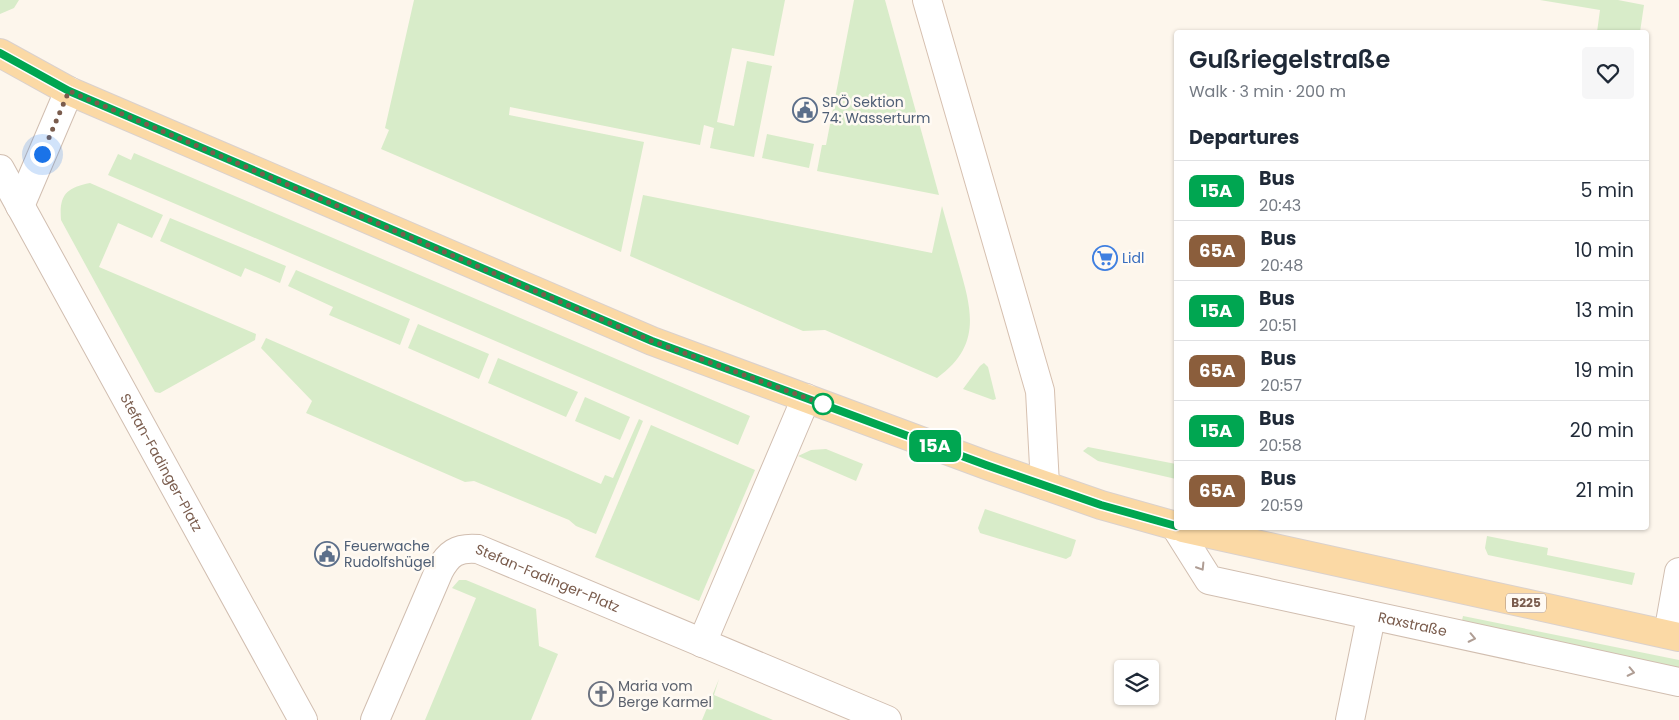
<!DOCTYPE html>
<html lang="en">
<head>
<meta charset="utf-8">
<style>
  :root { --surface:#fff; --page:#f6f6f7; --text:#1f2937; --muted:#747a83; --line:#e0e1e3 }
  body { margin:0; font-family:Poppins,sans-serif; background:var(--page); color:var(--text); height:100vh; display:flex; flex-direction:column; font-size:19px; white-space:nowrap }
  * { box-sizing:border-box; margin:0 }
  p { font-size:16px; color:var(--muted) }
  .icon { flex:none; width:28px; height:28px; fill:none; stroke:currentColor; stroke-width:2; stroke-linecap:round; stroke-linejoin:round }
  .map { position:relative; flex:1; overflow:hidden }
  .drawer { position:absolute; left:1174px; top:30px; width:475px; height:500px; display:flex; flex-direction:column; background:var(--surface); border-radius:5px; box-shadow:0 1px 4px #0004 }
  .drawer>* { flex:none }
  .badge { padding:0 10px; border-radius:8px; font-size:18px; line-height:32px }
  .buttons { position:absolute; left:1114px; top:660px; display:grid; gap:10px }
  .buttons a { display:grid; place-items:center; width:45px; height:45px; border-radius:5px; background:var(--surface); box-shadow:0 1px 4px #0004; font-size:25px }
  .you { position:absolute; width:25px; height:25px; margin:-12px; border:4px solid #fff; border-radius:50%; background:#1a73e8; box-shadow:0 0 0 8px #1a73e833 }
  .map>.badge { position:absolute; translate:-50% -50%; box-shadow:0 0 0 2px #fff }
  h2 { padding:0 15px; font-size:19px; line-height:45px }
  .round { display:grid; place-items:center; flex:none; width:52px; height:52px; border-radius:5px; background:var(--page) }
  .summary { display:flex; align-items:center; justify-content:space-between; height:85px; padding:0 15px }
  h1 { font-size:24px; font-weight:600; line-height:38px }
  ul { padding:0; list-style:none }
  li { display:flex; align-items:center; gap:15px; height:60px; padding:0 15px; border-top:1px solid var(--line) }
  li div { flex:1 }
  li b { display:block; font-size:19px }
  li em { font-style:normal }
  li .badge { min-width:55px; font-weight:700; text-align:center }
  .map>svg:first-child { display:block }
  .green { fill:#d8ecc9 }
  .lines { fill:none; stroke-linecap:round; stroke-linejoin:round }
  .street-casing { stroke:#d1beb0; stroke-width:30 }
  .secondary-casing { stroke:#d6c0b0; stroke-width:30 }
  .primary-casing { stroke:#dad1cd; stroke-width:30 }
  .street { stroke:#fff; stroke-width:28 }
  .secondary { stroke:#fff; stroke-width:28 }
  .primary { stroke:#fbd9a5; stroke-width:28 }
  .oneway { stroke:#af9d94 }
  .line-casing { stroke:#fff; stroke-width:11 }
  .line { stroke:#00a651; stroke-width:8 }
  .walk { stroke:#7a5c4d; stroke-width:5; stroke-dasharray:0 9 }
  .stop-dot { fill:#fff; stroke:#00a651; stroke-width:2.5 }
  .labels { text-anchor:middle; stroke-width:5; stroke-linejoin:round; paint-order:stroke }
  .shield { fill:#fffaf3; stroke:#a28b7f; stroke-width:1 }
  .shield-label { font-size:12px; font-weight:bold; fill:#7a5c4d }
  .service-label { font-size:14px; fill:#4e5e75; stroke:#fffaf3; text-anchor:start }
  .shop-label { font-size:14px; fill:#366cbe; stroke:#fffaf3; text-anchor:start }
  .street-label { font-size:14px; fill:#7a5c4d; stroke:#fffaf3 }
  .worship-label { font-size:14px; fill:#5b616d; stroke:#fffaf3; text-anchor:start }
</style>
</head>
<body>
<div class="map">
<svg width="1679" height="720" viewBox="0 0 1679 720">
  <rect width="100%" height="100%" fill="#fdf6ec"/>
  <!-- green -->
  <g class="green">
    <path d="M0 0H19L14 8 0 14Z"/>
    <path d="M414 0H785L774 56 732 48 717 122 734 126 747 61 772 66 754 157 710 148 714 128 704 125 700 145 510 107 509 115 644 142 621 252 381 149 389 130 385 128Z"/>
    <path d="M854 0H885L939 195 817 171 822 145H826Z"/>
    <path d="M1540 0H1618L1644 5 1640 32H1597L1600 10Z"/>
    <path d="M767 134 814 144 809 168 762 158Z"/>
    <path d="M134 153 750 416 738 445 108 175 118 154 131 160Z"/>
    <path d="M90 183 163 215 152 238 118 223 99 267 256 334 255 340 160 393 155 392 61 220C59 195 66 188 90 183Z"/>
    <path d="M643 195 932 253 942 206C948 227 954 248 960 269 973 314 980 347 937 378L825 330 803 331 630 256Z"/>
    <path d="M170 218 286 266 280 283 245 268 241 277 160 241Z"/>
    <path d="M296 270 410 319 400 345 329 315 333 307 288 286Z"/>
    <path d="M418 324 489 354 479 379 408 348Z"/>
    <path d="M266 338 601 484 605 475 613 478 639 419 643 421 596 534 576 526 569 520 474 481 465 482 306 413 312 401 261 348Z"/>
    <path d="M498 358 578 392 566 417 488 383Z"/>
    <path d="M984 363 988 367 996 399 993 400 963 389 980 366Z"/>
    <path d="M585 397 630 417 620 440 575 421Z"/>
    <path d="M651 425 755 470 699 601 595 557Z"/>
    <path d="M1088 447 1176 464V479L1098 461 1083 451Z"/>
    <path d="M826 449 863 464 856 481 798 456 811 450Z"/>
    <path d="M985 509 1076 540 1071 556 1066 559 980 533 978 528Z"/>
    <path d="M1487 536 1548 548 1547 555 1635 573 1632 585 1488 555 1485 548Z"/>
    <path d="M459 580H466L536 609 539 646 558 654 531 720H425L476 598 452 588Z"/>
    <path d="M1463 616 1679 660V669L1461 625Z"/>
    <path d="M719 679 714 695 773 720H702Z"/>
  </g>
  <g class="lines">
    <defs>
      <g id="street">
        <path id="s1" d="M0 169 303 720"/>
        <path d="M20 206 69 91"/>
        <path id="s2" d="M1175 526 1209 580 1679 682"/>
        <path d="M1668 634 1679 572"/>
        <path d="M702 643 806 398"/>
        <path id="s3" d="M375 720 439 571C448 554 457 547 478 549L887 720"/>
        <path d="M1350 720 1371 617"/>
      </g>
      <path id="secondary" d="M927 0 1040 391 1045 485"/>
      <g id="primary">
        <path d="M0 53 69 91 652 341 986 465 1101 505 1176 526"/>
        <path d="M1183 528 1679 637"/>
      </g>
    </defs>
    <!-- street casing -->
    <use href="#street" class="street-casing"/>
    <!-- secondary casing -->
    <use href="#secondary" class="secondary-casing"/>
    <!-- primary casing -->
    <use href="#primary" class="primary-casing"/>
    <!-- street -->
    <use href="#street" class="street"/>
    <!-- secondary -->
    <use href="#secondary" class="secondary"/>
    <!-- primary -->
    <use href="#primary" class="primary"/>
  </g>
  <!-- one-way arrows -->
  <defs><path id="oneway-chevron" d="M-2-3.5L2.5 0L-2 3.5" fill="none" stroke-width="1.6" stroke-linecap="round" stroke-linejoin="round" transform="scale(1.25)"/></defs>
  <g class="oneway">
    <use href="#oneway-chevron" transform="translate(1201 567) rotate(58)"/>
    <use href="#oneway-chevron" transform="translate(1472 638) rotate(12)"/>
    <use href="#oneway-chevron" transform="translate(1631 672) rotate(12)"/>
  </g>
  <g class="lines">
    <defs>
      <path id="line" d="M0 53 69 91 652 341 986 465 1101 505 1176 526"/>
    </defs>
    <!-- line casing -->
    <use href="#line" class="line-casing"/>
    <!-- line -->
    <use href="#line" class="line"/>
    <!-- walk -->
    <path class="walk" d="M42 154 69 91 652 341 823 404"/>
  </g>
  <!-- icons -->
  <defs>
    <symbol id="civic-ring" viewBox="-11 -11 22 22"><circle r="9.5" fill="#fffaf3" stroke="#5c6f8a" stroke-width="1.5"/><path d="M-.6-6.5H3V-4.5H.6V-3L4-1V1h2V6H-6V1h2V-1L-.6-3ZM-1.2 2.5V6h2.4V2.5Z" fill="#5c6f8a"/></symbol>
    <symbol id="supermarket-ring" viewBox="-11 -11 22 22"><circle r="9.5" fill="#fffaf3" stroke="#3f7fe0" stroke-width="1.5"/><path d="M-6-5.5h2.5l.6 2H6L4.5 2H-2.5L-4.4-4H-6ZM-1.5 3.2a1.3 1.3 0 1 0 .1 0ZM3 3.2a1.3 1.3 0 1 0 .1 0Z" fill="#3f7fe0"/></symbol>
    <symbol id="church-ring" viewBox="-11 -11 22 22"><circle r="9.5" fill="#fffaf3" stroke="#6b7280" stroke-width="1.5"/><path d="M-1.2-6h2.4v3.5h3.3v2.4h-3.3V6h-2.4V-.1h-3.3v-2.4h3.3Z" fill="#6b7280"/></symbol>
  </defs>
  <g fill-rule="evenodd">
    <use href="#civic-ring" x="791" y="96" width="28" height="28"/>
    <use href="#supermarket-ring" x="1091" y="244" width="28" height="28"/>
    <use href="#civic-ring" x="313" y="540" width="28" height="28"/>
    <use href="#church-ring" x="587" y="680" width="28" height="28"/>
  </g>
  <!-- markers -->
  <circle class="stop-dot" cx="823" cy="404" r="10"/>
  <g class="labels">
    <!-- shield labels -->
    <rect class="shield" x="1506" y="593.5" width="40" height="19" rx="4"/>
    <g class="shield-label">
      <text x="1526" y="607">B225</text>
    </g>
    <!-- service labels -->
    <g class="service-label">
      <text x="822" y="107">SPÖ Sektion<tspan x="822" dy="16">74: Wasserturm</tspan></text>
      <text x="344" y="551">Feuerwache<tspan x="344" dy="16">Rudolfshügel</tspan></text>
    </g>
    <!-- shop labels -->
    <g class="shop-label">
      <text x="1122" y="263">Lidl</text>
    </g>
    <!-- street labels -->
    <g class="street-label">
      <text dy="5" stroke="none"><textPath href="#s1" startOffset="335">Stefan-Fadinger-Platz</textPath></text>
      <text dy="5" stroke="none"><textPath href="#s3" startOffset="286">Stefan-Fadinger-Platz</textPath></text>
      <text dy="5" stroke="none"><textPath href="#s2" startOffset="272">Raxstraße</textPath></text>
    </g>
    <!-- worship labels -->
    <g class="worship-label">
      <text x="618" y="691">Maria vom<tspan x="618" dy="16">Berge Karmel</tspan></text>
    </g>
  </g>
</svg>
<div class="buttons">
<a><svg class="icon" aria-label="layers" viewBox="0 0 24 24"><path d="M12 4l9 5-9 5-9-5zM3 14l9 5 9-5"/></svg></a>
</div>
<div class="you" style="left:42px;top:154px"></div>
<b class="badge" style="left:935px;top:446px;background:#00a651;color:#fff">15A</b>
<section class="drawer">
<div class="summary"><div><h1>Gußriegelstraße</h1><p>Walk · 3 min · 200 m</p></div><a class="round"><svg class="icon" aria-label="heart" viewBox="0 0 24 24"><path d="M12 20l-8-8c-3-5 5-10 8-4 3-6 11-1 8 4z"/></svg></a></div>
<h2>Departures</h2>
<ul>
<li><span class="badge" style="background:#00a651;color:#fff">15A</span><div><b>Bus</b><p>20:43</p></div><em>5 min</em></li>
<li><span class="badge" style="background:#8b5e3c;color:#fff">65A</span><div><b>Bus</b><p>20:48</p></div><em>10 min</em></li>
<li><span class="badge" style="background:#00a651;color:#fff">15A</span><div><b>Bus</b><p>20:51</p></div><em>13 min</em></li>
<li><span class="badge" style="background:#8b5e3c;color:#fff">65A</span><div><b>Bus</b><p>20:57</p></div><em>19 min</em></li>
<li><span class="badge" style="background:#00a651;color:#fff">15A</span><div><b>Bus</b><p>20:58</p></div><em>20 min</em></li>
<li><span class="badge" style="background:#8b5e3c;color:#fff">65A</span><div><b>Bus</b><p>20:59</p></div><em>21 min</em></li>
</ul>
</section>
</div>
</body>
</html>
